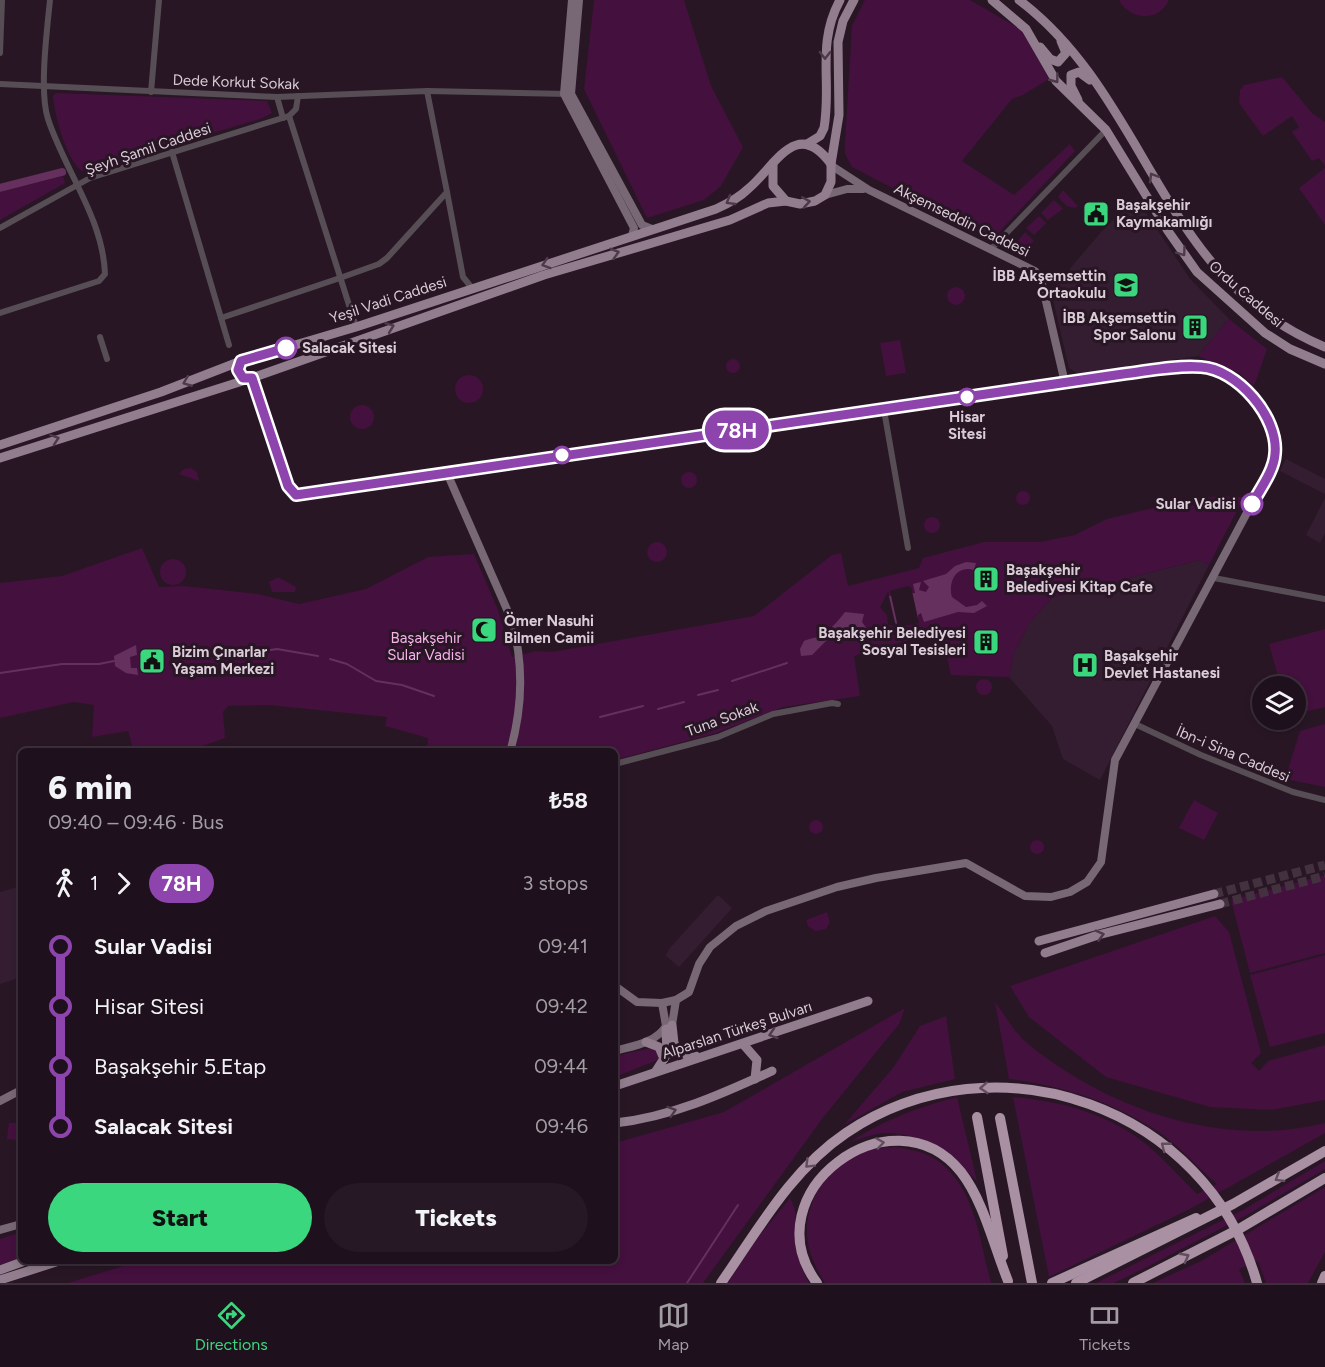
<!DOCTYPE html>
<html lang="en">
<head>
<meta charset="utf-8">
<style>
  :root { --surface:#1e101c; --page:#261925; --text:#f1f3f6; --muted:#a19da3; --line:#3c303b; --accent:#3bd77e }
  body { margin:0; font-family:Figtree,sans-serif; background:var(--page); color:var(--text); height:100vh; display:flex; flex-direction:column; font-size:22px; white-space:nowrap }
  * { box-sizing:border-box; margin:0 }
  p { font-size:20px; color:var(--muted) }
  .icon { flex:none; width:33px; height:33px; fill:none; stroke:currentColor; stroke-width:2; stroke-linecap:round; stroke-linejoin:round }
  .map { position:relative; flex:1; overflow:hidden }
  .side { position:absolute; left:18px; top:748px; width:600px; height:516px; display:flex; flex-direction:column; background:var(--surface); border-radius:9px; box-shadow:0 3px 9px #0003,0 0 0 2px var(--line) }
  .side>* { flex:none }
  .badge { padding:0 12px; border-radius:20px; font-size:21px; line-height:39px }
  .buttons { position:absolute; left:1252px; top:676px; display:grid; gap:12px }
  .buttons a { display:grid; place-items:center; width:54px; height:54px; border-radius:50%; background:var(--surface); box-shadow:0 3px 9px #0003,0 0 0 2px var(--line); font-size:30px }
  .map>.badge { position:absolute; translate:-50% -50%; box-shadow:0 0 0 3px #fff }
  .legs { display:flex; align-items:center; gap:9px; height:66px; padding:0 30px; font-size:20px }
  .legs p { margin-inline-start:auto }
  .summary { display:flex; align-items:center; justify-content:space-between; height:102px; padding:0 30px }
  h1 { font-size:33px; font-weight:800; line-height:45px }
  .cta { display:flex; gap:12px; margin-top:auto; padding:12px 30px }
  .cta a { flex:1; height:69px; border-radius:36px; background:var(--accent); color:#111; font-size:24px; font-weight:800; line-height:69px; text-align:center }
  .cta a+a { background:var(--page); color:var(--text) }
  ul { padding:0 30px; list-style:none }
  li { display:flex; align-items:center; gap:21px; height:60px; font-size:22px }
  li i { display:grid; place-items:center; width:9px; height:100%; margin:0 8px; background:currentColor }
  li i::after { content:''; width:15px; height:15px; margin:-8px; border:4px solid; border-radius:50%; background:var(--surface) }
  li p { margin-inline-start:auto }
  li:first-child i { background:linear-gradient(#0000 50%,currentColor 0) }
  li:last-child i { background:linear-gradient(currentColor 50%,#0000 0) }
  .menu { display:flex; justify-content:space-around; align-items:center; height:84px; border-top:2px solid var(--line); background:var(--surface); font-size:16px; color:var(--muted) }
  .menu a { display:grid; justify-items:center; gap:3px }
  .menu .active { color:var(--accent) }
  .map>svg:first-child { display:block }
  .built { fill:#341d30 }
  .green { fill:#44103e }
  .water { fill:#66305e }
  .pier { fill:#281625 }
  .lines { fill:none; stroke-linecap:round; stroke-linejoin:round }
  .stream { stroke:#66305e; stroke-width:2 }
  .canal { stroke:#66305e; stroke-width:8 }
  .secondary-tunnel { stroke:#433140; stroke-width:8; stroke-dasharray:8 4; stroke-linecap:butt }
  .primary-tunnel { stroke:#433140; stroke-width:9; stroke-dasharray:9 4.5; stroke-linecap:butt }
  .street { stroke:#574d55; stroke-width:6 }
  .secondary { stroke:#786875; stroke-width:8 }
  .primary { stroke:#917d8d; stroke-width:9 }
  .highway { stroke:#a990a3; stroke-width:10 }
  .oneway { stroke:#4d3a49 }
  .oneway2 { stroke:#624d5e }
  .line-1-casing { stroke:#fff; stroke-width:14 }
  .line-1 { stroke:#8e44ad; stroke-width:9 }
  .stop-1-dot { fill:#fff; stroke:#8e44ad; stroke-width:3 }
  .labels { text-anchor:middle; stroke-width:6; stroke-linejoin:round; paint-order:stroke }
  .street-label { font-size:15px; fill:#daccd7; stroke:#281625 }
  .poi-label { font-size:15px; font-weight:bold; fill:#daccd7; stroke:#281625; text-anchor:start }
  .stop-label { font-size:15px; font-weight:bold; fill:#daccd7; stroke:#281625; text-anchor:start }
  .park-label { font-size:15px; fill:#f6b3ea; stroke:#281625 }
</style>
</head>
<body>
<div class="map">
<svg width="1325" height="1283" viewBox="0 0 1325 1283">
  <rect width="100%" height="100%" fill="#281625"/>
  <!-- built -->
  <g class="built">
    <path d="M1136 198 1190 279 1229 319 1198 356 1079 374 1069 368 1051 291 1102 231Z"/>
    <path d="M1286 459 1325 479V494L1280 471Z"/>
    <path d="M1325 498V533L1320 543 1306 535Z"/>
    <path d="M1199 560 1209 565 1100 780 1063 759 1052 726 1009 677 1014 653 1030 622 1052 598Z"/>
    <path d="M21 886V977L0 984V892Z"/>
    <path d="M718 895 732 908 679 967 666 956 669 949Z"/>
  </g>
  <!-- green -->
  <g class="green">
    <path d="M594 0H684L711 86 743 147 721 186 704 200 647 218 584 89Z"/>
    <path d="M865 0H970L1022 30 1049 79 1023 95 1012 99 962 161 1014 195 1070 144 1075 151 992 240 852 167 845 154V143L852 26Z"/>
    <path d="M1119 0H1169C1159 22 1130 21 1119 0Z"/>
    <path d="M1282 77 1312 113 1325 122V166L1319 158 1312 161 1292 132 1299 127 1292 116 1263 136 1239 103 1240 90 1244 85Z"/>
    <path d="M56 93 267 101 272 113 260 119 82 171C67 162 54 114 53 96Z"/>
    <path d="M1325 168V225L1299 188Z"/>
    <path d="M63 176 65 183 0 220V192Z"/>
    <path d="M1063 190 1078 206 1075 208 1067 206 1058 197Z"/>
    <path d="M1054 200 1063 209 1048 220 1041 213Z"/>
    <path d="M1039 216 1046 223 1034 235 1026 228Z"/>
    <path d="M1025 232 1034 241 1029 245 1027 257 1011 249Z"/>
    <circle cx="956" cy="296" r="9"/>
    <path d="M1081 311 1084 322 1067 326 1064 313Z"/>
    <path d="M1229 319 1267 349 1254 386 1239 373 1198 356Z"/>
    <path d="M900 340 906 373 886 376 880 343Z"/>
    <circle cx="733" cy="366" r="7"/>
    <circle cx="469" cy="389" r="14"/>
    <circle cx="362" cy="417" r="12"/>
    <path d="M191 468 197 472 199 481 179 474 184 469Z"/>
    <circle cx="689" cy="480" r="8"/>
    <circle cx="1023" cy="498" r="7"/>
    <path d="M1218 496 1244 497 1209 565 1199 560 1052 598 1030 622 1014 653 1009 677 951 675 941 631 854 656 860 696 783 707 716 733 615 760V752L427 751 428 738 385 726 387 717 268 705 228 706 223 712 225 738 188 751H137L133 749 128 731 92 737 94 705 74 702 0 718V583L62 576 142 548 159 587 183 586 258 594 299 604 366 589 428 557 474 554 498 610 512 657 536 651 552 652 754 616 832 555 841 553 848 586 919 568 923 558 984 542H1040L1075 535 1107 519 1186 500Z"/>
    <circle cx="932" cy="525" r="8"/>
    <circle cx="657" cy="552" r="10"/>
    <circle cx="173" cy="572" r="13"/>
    <path d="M278 577 296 587 295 592H272L269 582Z"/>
    <path d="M1325 629V707L1296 714V687H1281L1269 644Z"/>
    <circle cx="984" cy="687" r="8"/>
    <path d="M1325 724V787L1285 779 1300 731Z"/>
    <path d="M1194 800 1218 813 1204 840 1179 828Z"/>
    <circle cx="816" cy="827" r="7"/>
    <circle cx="1037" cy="847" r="7"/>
    <path d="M1325 875V953L1250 973 1231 900Z"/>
    <path d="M827 912 830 922 826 929 815 931 808 926 806 920Z"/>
    <path d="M1215 916 1229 932 1261 1053 1251 1063 1259 1071 1268 1061 1325 1045V1100L1271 1110 1210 1107 1106 1077 1029 1017 1010 986Z"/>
    <path d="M1325 955V1033L1270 1047 1250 975Z"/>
    <path d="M995 1002C1005 1015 1014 1032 1026 1042 1106 1109 1222 1149 1325 1123V1133L1190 1209 1049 1277 1013 1097C1056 1101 1095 1110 1132 1134 1156 1149 1177 1175 1197 1194L1217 1184C1196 1166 1175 1141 1151 1127 1107 1100 1059 1085 1009 1079Z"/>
    <path d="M905 1008 899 1024 822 1119 703 1283H68L136 1262H615V1143L724 1112Z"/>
    <path d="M946 1016 955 1079 902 1092 844 1125 893 1068 920 1026Z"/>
    <path d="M651 1048 658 1053V1060L615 1077V1056Z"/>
    <path d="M957 1097 977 1181C950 1154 927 1134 886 1133 875 1133 861 1139 850 1142 884 1120 918 1107 957 1097Z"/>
    <path d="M9 1123H17L18 1140 7 1139Z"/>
    <path d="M896 1147C905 1149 915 1150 923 1153 974 1174 979 1237 991 1283H825C816 1268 808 1253 807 1235 805 1198 832 1161 868 1150 877 1148 887 1148 896 1147Z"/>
    <path d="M1325 1161V1169L1245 1216 1143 1269 1114 1283H1096L1243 1210Z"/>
    <path d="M1325 1187V1252L1308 1283H1266L1258 1261 1239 1269 1245 1283H1153L1201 1261Z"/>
    <path d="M790 1198C799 1215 794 1219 795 1236 796 1253 801 1269 809 1283H728L755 1241Z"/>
    <path d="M21 1232V1258L0 1265V1239Z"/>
  </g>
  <!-- water -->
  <g class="water">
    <path d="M966 562 976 563 974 570C956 565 948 582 952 597L966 607 977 605 982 601 987 606 974 613 958 612 924 622 921 613 918 615V620L900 624 891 623 888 596 915 593 913 584 921 582 919 590 926 592 929 587 923 581 946 574 955 566Z"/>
    <path d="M845 612 864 614 862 622 867 629 859 630 847 638 831 636 812 655 801 656 800 649 804 641C810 638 813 639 819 636 830 631 838 621 845 612Z"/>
    <path d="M136 645 137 655 130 657 131 668H137L138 675 126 673 115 666 114 656Z"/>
  </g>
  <!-- pier -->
  <g class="pier">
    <path d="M910 582 919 623 898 627 890 591 908 586 911 588Z"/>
    <path d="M888 592 896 627 888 625 887 615 880 607Z"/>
  </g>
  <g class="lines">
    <!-- stream -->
    <g class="stream">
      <path d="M220 658 277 649 318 656"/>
      <path d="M330 659 347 664 376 681 402 685 434 696"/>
      <path d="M0 673 62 664H99L114 661"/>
      <path d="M732 681 787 663"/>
      <path d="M698 695 718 690"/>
      <path d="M658 709 684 702"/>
      <path d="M600 717 643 706"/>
      <path d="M687 1283 738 1205"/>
    </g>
    <!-- canal -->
    <path class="canal" d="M0 188 62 172"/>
    <!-- secondary-tunnel -->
    <path class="secondary-tunnel" d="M825 418 874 411"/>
    <!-- primary-tunnel -->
    <g class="primary-tunnel">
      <path d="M1214 894 1325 865"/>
      <path d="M1220 904 1325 876"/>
    </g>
    <!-- street -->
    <g class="street">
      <path d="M0 53 2 0"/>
      <path d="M0 84 277 97 427 91 447 192 387 258 379 264 340 278 221 318"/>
      <path d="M427 91 567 94"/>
      <path d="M151 92 159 0"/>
      <path d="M277 97 283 118"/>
      <path d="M289 116 356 327"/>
      <path d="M172 152 229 345"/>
      <path d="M447 192 463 277 472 288"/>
      <path d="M0 228 90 178 289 116 296 109 298 96"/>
      <path d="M991 249 1106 130"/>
      <path d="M0 313 99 281 105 274C103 218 65 171 48 119 39 92 47 30 50 0"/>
      <path d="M100 337 107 359"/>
      <path d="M884 410 908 548"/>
      <path d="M1214 578 1325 599"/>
      <path d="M1135 724 1201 755 1293 792 1325 800"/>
      <path d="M615 764 718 737 773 714 832 703 838 704"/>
    </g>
    <!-- secondary -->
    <g class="secondary">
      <path d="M572 0 564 94 634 228 632 236"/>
      <path d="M579 0 571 94 642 225 652 229"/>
      <path d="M832 166 869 190 1035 271 1042 284 1065 383"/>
      <path d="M825 195 847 189H863"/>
      <path d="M252 378 288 486 296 495 825 418"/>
      <path d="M447 473 512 621C524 665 523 707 510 752"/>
      <path d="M615 986 637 1002 662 1003 676 1000 689 992 699 964 710 947 736 926 766 911 837 887 876 878 966 863 1025 896 1051 897 1070 892 1087 882 1101 862 1115 760 1273 464 1275 449 1271 432 1256 401 1231 377 1201 367 1123 374 874 411"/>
      <path d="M672 1025 676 1000"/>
      <path d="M615 1051C632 1046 656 1043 666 1026L662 1003"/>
      <path d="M0 1101 21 1090"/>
      <path d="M0 1230 21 1224"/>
    </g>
    <!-- primary -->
    <g class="primary">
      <path d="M992 0 1026 29 1056 81 1106 130 1168 231 1197 272 1265 333 1290 349 1325 364"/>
      <path d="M1019 0C1149 98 1160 280 1325 347"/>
      <path d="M1040 47 1050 59 1058 62 1066 53 1061 41"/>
      <path d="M1078 100 1071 86V75L1079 72 1090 80"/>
      <path d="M807 144 820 136 824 128C832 82 816 44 840 0"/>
      <path d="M773 163V186L786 201"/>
      <path d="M241 361 239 373 248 379"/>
      <path d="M0 445 161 392 241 361 356 327 716 209C727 204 739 198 748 189 775 167 796 116 831 164"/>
      <path d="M0 458 252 378 544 275 730 220 768 203 786 201 800 204 815 201 825 195 831 182V164L839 115 838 42 843 21 854 0"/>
      <path d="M1039 941 1214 894"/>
      <path d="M1045 953 1098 935 1220 904"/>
      <path d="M672 1025 674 1043 679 1053 696 1056"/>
      <path d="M646 1042 659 1047 664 1059"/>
      <path d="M743 1044 757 1060 755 1079"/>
      <path d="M656 1071 667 1054 666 1029"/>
      <path d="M615 1086 868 1001"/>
      <path d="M615 1123C671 1117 722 1094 772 1071"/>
      <path d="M0 1270 22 1262"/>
      <path d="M0 1280 56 1262"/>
    </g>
    <!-- highway -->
    <g class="highway">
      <path d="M977 1117 1003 1256"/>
      <path d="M1000 1118 1032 1283"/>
      <path d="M721 1283C758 1230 791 1170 846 1133 996 1032 1208 1107 1257 1283"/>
      <path d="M817 1283C750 1193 892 1087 961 1172 983 1200 994 1246 1008 1281"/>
      <path d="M1052 1283 1196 1218"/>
      <path d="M1076 1283 1233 1204 1325 1151"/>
      <path d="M1133 1283 1239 1229 1325 1178"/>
      <path d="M1322 1283 1325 1276"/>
    </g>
  </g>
  <!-- one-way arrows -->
  <defs><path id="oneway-chevron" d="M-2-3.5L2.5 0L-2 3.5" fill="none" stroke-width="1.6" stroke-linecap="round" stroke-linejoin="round" transform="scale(1.5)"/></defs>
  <g class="oneway">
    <use href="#oneway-chevron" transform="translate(825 55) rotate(90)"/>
    <use href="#oneway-chevron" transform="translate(1055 79) rotate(53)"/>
    <use href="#oneway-chevron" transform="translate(1153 177) rotate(-121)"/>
    <use href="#oneway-chevron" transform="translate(730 201) rotate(150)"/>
    <use href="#oneway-chevron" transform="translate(806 202) rotate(-9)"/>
    <use href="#oneway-chevron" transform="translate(1182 252) rotate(54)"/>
    <use href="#oneway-chevron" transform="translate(615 253) rotate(-17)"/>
    <use href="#oneway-chevron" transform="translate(546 264) rotate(162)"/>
    <use href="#oneway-chevron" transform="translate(390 327) rotate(-20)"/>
    <use href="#oneway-chevron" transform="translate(187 382) rotate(158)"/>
    <use href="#oneway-chevron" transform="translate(55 439) rotate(-19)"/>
    <use href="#oneway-chevron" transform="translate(1100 935) rotate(-15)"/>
    <use href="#oneway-chevron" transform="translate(773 1034) rotate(162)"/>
    <use href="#oneway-chevron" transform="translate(672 1111) rotate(-18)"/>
  </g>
  <g class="oneway2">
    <use href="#oneway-chevron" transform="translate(984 1088) rotate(176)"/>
    <use href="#oneway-chevron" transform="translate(880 1143) rotate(-8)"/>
    <use href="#oneway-chevron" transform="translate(1165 1146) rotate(-142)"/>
    <use href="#oneway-chevron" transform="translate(809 1164) rotate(135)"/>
    <use href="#oneway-chevron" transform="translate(1279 1178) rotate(149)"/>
    <use href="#oneway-chevron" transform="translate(1185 1257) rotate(-28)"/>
  </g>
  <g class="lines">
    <defs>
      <path id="line-1" d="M286 348 241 361 238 370 243 378H252L288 486 296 495 1123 374C1148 371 1175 365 1201 367 1237 369 1279 417 1275 454 1274 471 1260 489 1252 504"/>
    </defs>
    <!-- line-1 casing -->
    <use href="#line-1" class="line-1-casing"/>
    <!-- line-1 -->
    <use href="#line-1" class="line-1"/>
  </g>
  <!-- icons -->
  <defs>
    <symbol id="civic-square" viewBox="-11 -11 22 22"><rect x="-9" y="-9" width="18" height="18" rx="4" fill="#3bd77e" stroke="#281625"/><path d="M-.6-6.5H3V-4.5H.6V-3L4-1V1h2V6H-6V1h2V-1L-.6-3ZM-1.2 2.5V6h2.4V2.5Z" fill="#111"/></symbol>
    <symbol id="school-square" viewBox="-11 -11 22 22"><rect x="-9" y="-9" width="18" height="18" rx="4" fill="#3bd77e" stroke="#281625"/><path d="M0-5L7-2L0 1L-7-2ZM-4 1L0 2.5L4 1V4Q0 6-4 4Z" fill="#111"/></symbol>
    <symbol id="building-square" viewBox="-11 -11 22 22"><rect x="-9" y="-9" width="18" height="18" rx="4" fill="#3bd77e" stroke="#281625"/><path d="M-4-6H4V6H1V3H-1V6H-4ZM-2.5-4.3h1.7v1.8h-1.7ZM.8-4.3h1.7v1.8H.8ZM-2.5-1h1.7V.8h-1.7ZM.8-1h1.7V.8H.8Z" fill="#111"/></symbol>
    <symbol id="mosque-square" viewBox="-11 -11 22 22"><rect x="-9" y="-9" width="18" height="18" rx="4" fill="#3bd77e" stroke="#281625"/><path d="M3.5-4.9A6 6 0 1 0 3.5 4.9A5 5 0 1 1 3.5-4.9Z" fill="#111"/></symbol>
    <symbol id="hospital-square" viewBox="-11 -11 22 22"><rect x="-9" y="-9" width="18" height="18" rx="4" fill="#3bd77e" stroke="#281625"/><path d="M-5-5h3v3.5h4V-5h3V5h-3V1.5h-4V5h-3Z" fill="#111"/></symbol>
  </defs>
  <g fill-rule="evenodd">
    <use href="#civic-square" x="1081" y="199" width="30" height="30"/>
    <use href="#school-square" x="1111" y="270" width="30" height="30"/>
    <use href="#building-square" x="1180" y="312" width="30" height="30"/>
    <use href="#building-square" x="971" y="564" width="30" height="30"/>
    <use href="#mosque-square" x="469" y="615" width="30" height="30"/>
    <use href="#building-square" x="971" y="627" width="30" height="30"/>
    <use href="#civic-square" x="137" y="646" width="30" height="30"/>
    <use href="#hospital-square" x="1070" y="650" width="30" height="30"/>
  </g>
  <!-- markers -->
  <g class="stop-1-dot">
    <circle cx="286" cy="348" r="10"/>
    <circle cx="967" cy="397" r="8"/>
    <circle cx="562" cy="455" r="8"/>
    <circle cx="1252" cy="504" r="10"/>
  </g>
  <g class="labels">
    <!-- street labels -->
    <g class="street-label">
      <text transform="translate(236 82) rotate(2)" y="5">Dede Korkut Sokak</text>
      <text transform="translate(148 149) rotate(-19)" y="5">Şeyh Şamil Caddesi</text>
      <text transform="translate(962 220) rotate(26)" y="5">Akşemseddin Caddesi</text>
      <text transform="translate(1246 294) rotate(41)" y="5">Ordu Caddesi</text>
      <text transform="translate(388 300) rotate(-18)" y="5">Yeşil Vadi Caddesi</text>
      <text transform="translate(722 719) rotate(-20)" y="5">Tuna Sokak</text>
      <text transform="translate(1233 754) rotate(23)" y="5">İbn-i Sina Caddesi</text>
      <text transform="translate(737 1030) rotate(-18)" y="5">Alparslan Türkeş Bulvarı</text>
    </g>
    <!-- poi labels -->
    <g class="poi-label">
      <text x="1116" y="210">Başakşehir<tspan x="1116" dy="17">Kaymakamlığı</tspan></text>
      <text x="1106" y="281" text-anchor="end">İBB Akşemsettin<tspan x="1106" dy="17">Ortaokulu</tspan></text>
      <text x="1176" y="323" text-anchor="end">İBB Akşemsettin<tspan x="1176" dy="17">Spor Salonu</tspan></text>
      <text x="1006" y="575">Başakşehir<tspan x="1006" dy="17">Belediyesi Kitap Cafe</tspan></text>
      <text x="504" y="626">Ömer Nasuhi<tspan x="504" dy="17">Bilmen Camii</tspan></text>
      <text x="966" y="638" text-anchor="end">Başakşehir Belediyesi<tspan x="966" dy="17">Sosyal Tesisleri</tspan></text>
      <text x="172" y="657">Bizim Çınarlar<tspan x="172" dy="17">Yaşam Merkezi</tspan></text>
      <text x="1104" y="661">Başakşehir<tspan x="1104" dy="17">Devlet Hastanesi</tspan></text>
    </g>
    <!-- stop labels -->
    <g class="stop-label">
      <text x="302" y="353">Salacak Sitesi</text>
      <text x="967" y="422" text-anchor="middle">Hisar<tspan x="967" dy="17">Sitesi</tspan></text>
      <text x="1236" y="509" text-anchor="end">Sular Vadisi</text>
    </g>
    <!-- park labels -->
    <g class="park-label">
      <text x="426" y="643">Başakşehir<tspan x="426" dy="17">Sular Vadisi</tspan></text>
    </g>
  </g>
</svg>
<div class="buttons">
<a><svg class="icon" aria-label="layers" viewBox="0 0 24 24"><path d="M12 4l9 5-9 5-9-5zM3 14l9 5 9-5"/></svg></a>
</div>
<b class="badge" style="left:737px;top:430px;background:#8e44ad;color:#fff">78H</b>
<section class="side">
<div class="summary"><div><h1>6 min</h1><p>09:40 – 09:46 · Bus</p></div><b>₺58</b></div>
<div class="legs"><svg class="icon" aria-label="walk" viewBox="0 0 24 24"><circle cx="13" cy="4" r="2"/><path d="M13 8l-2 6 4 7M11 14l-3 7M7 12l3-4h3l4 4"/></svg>1<svg class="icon" aria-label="forward" viewBox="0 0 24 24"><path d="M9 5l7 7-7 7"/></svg><b class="badge" style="background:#8e44ad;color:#fff">78H</b><p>3 stops</p></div>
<ul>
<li><i style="color:#8e44ad"></i><b>Sular Vadisi</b><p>09:41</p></li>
<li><i style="color:#8e44ad"></i><span>Hisar Sitesi</span><p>09:42</p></li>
<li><i style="color:#8e44ad"></i><span>Başakşehir 5.Etap</span><p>09:44</p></li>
<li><i style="color:#8e44ad"></i><b>Salacak Sitesi</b><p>09:46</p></li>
</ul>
<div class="cta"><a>Start</a><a>Tickets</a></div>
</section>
</div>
<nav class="menu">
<a class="active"><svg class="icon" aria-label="directions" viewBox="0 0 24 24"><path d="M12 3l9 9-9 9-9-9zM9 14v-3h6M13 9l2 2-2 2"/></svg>Directions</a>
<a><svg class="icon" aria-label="map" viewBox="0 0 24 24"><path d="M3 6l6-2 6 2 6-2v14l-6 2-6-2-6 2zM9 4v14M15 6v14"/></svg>Map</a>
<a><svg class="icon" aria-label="tickets" viewBox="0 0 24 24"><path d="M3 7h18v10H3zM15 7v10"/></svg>Tickets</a>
</nav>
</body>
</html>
